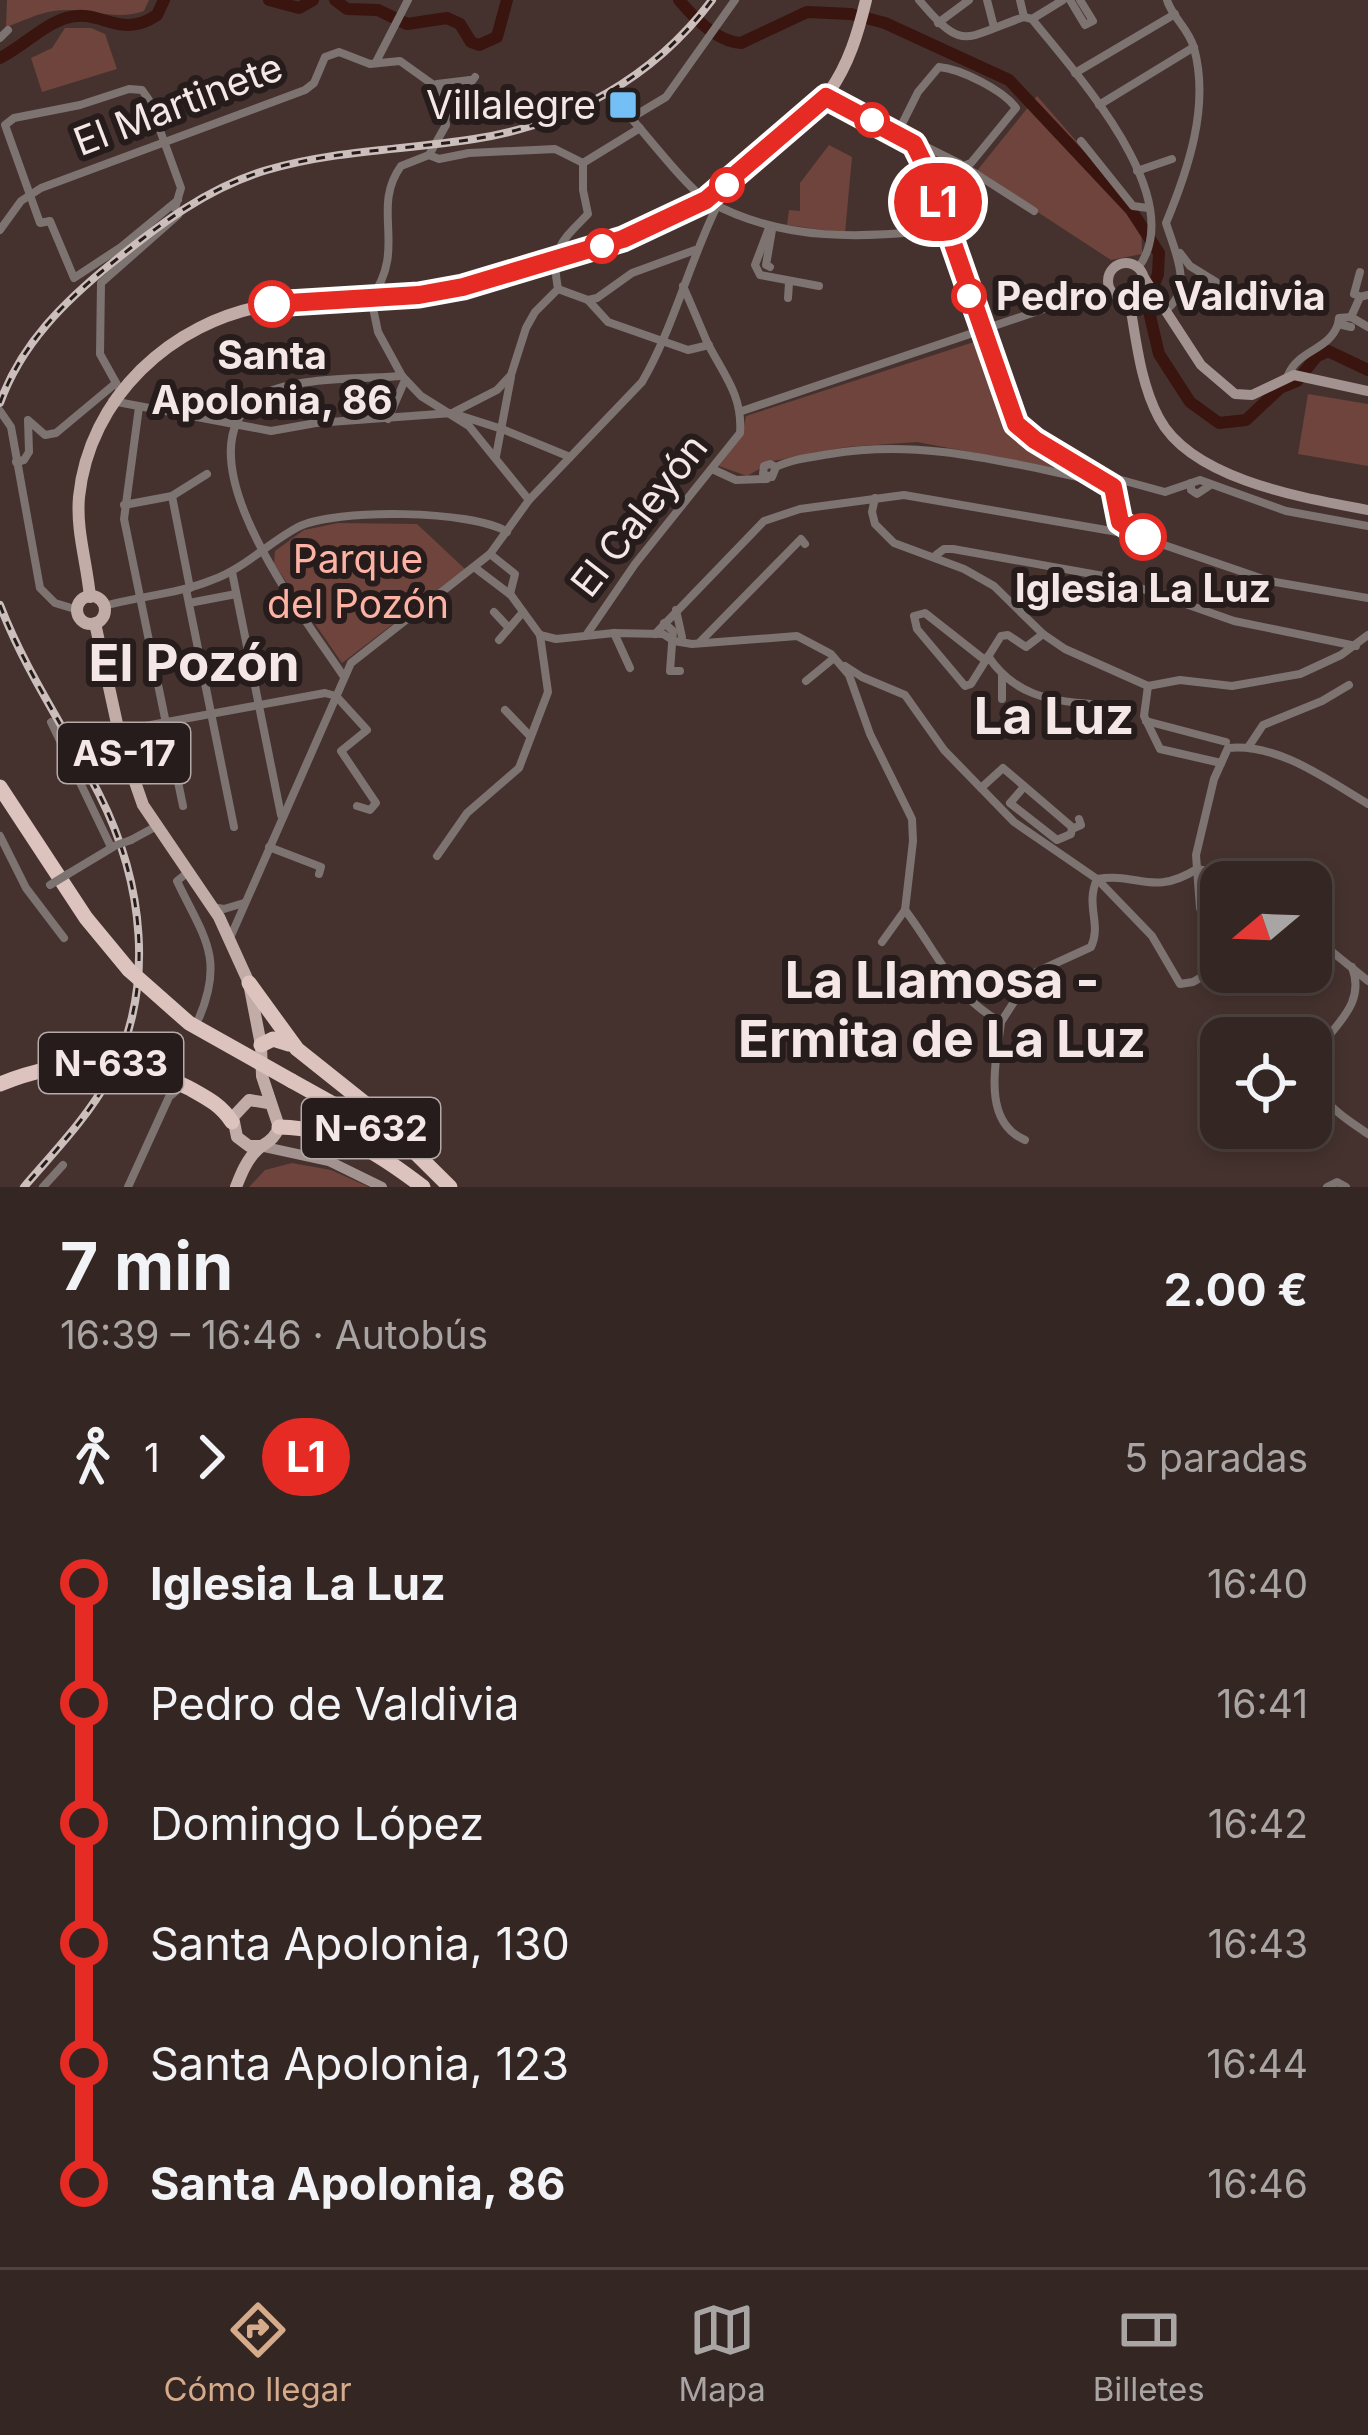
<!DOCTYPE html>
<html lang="es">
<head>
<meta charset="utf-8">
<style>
  :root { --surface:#342622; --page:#3c2e2a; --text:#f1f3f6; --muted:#a9a5a5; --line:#4e4340; --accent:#d6ab8b }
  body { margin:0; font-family:Inter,sans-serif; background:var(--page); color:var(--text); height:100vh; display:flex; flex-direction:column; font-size:45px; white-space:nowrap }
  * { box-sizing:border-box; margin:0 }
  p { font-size:39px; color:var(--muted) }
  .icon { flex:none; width:66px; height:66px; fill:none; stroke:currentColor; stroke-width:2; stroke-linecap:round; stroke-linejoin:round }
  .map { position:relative; height:1187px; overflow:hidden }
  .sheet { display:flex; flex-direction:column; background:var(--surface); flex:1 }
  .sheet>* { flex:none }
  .badge { padding:0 24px; border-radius:39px; font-size:42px; line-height:78px }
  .needle { width:78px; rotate:251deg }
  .buttons { position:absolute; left:1200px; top:861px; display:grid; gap:24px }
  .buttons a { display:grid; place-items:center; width:132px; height:132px; border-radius:24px; background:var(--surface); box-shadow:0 6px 18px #0003,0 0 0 3px var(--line); font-size:60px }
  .map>.badge { position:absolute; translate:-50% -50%; box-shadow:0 0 0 6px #fff }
  .legs { display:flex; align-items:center; gap:18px; height:132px; padding:0 60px; font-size:39px }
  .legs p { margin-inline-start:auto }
  .summary { display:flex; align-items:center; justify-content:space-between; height:204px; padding:0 60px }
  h1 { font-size:66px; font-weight:700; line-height:90px }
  ul { padding:0 60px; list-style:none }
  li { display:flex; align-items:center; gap:42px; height:120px; font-size:45px }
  li i { display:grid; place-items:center; width:18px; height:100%; margin:0 15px; background:currentColor }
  li i::after { content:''; width:30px; height:30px; margin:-15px; border:9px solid; border-radius:50%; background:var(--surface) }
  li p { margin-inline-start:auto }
  li:first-child i { background:linear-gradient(#0000 50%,currentColor 0) }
  li:last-child i { background:linear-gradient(currentColor 50%,#0000 0) }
  .menu { display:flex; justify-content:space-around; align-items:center; height:168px; border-top:3px solid var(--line); background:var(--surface); font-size:33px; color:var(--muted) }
  .menu a { display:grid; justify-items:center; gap:6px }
  .menu .active { color:var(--accent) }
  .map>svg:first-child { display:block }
  .green { fill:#6e443c }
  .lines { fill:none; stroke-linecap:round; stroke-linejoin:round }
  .river { stroke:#3a140f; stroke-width:12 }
  .street { stroke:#7d7371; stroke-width:8 }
  .secondary { stroke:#a39390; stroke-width:10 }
  .primary { stroke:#c1aca8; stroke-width:12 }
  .highway { stroke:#dcc3be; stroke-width:15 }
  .rail-casing { stroke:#ccbebb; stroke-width:8 }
  .rail { stroke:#251c1b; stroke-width:3; stroke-dasharray:9; stroke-linecap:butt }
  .street-bridge { stroke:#7d7371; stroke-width:8 }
  .highway-bridge { stroke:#dcc3be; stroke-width:15 }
  .line-1-casing { stroke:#fff; stroke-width:27 }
  .line-1 { stroke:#e62b24; stroke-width:18 }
  .poi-dot { fill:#74c0f6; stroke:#251c1b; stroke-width:4.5 }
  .stop-1-dot { fill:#fff; stroke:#e62b24; stroke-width:6 }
  .labels { text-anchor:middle; stroke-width:12; stroke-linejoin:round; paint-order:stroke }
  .shield { fill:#251c1b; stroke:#b6aaa8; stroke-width:3 }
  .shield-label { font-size:36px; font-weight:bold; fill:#f4e7e5 }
  .street-label { font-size:39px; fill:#f4e7e5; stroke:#251c1b }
  .poi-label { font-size:39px; fill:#f4e7e5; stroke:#251c1b; text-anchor:end }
  .stop-label { font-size:39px; font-weight:bold; fill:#f4e7e5; stroke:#251c1b }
  .park-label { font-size:39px; fill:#feb2a4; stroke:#251c1b }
  .district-label { font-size:51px; font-weight:bold; fill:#f4e7e5; stroke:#251c1b }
</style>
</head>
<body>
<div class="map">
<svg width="1368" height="1187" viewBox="0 0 1368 1187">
  <rect width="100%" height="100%" fill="#45322e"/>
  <!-- green -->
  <g class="green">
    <path d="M7 0H149L144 11C115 22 85 6 54 11 38 13 21 22 6 27Z"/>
    <path d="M65 28H91L105 34 117 69 42 92 31 58 52 48Z"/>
    <path d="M1037 96 1141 215 1142 254 1111 260 976 172Z"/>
    <path d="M829 145 852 157 845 233 787 225 789 210 800 211V183Z"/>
    <path d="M974 342 982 350C1001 409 998 429 1056 460L1059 464 1056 468 917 442 846 447 773 461 747 476 719 466 742 436 746 416Z"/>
    <path d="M1308 394 1368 404V466L1298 454Z"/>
    <path d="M338 523 417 524 465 569 342 663 274 564 275 551 304 530Z"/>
    <path d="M292 1163 331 1170 369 1187H249L265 1170Z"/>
  </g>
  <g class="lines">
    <!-- river -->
    <g class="river">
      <path d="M269 0 299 8 313 0"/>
      <path d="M335 0 347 9 378 10 407 24 447 18 460 24 471 42 479 45 497 37 507 0"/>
      <path d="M679 0C694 18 718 42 741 43L807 12 851 14 885 23 1009 80 1131 210 1159 253 1158 274 1147 303 1159 354 1190 402 1219 423 1246 420 1280 388 1297 381 1316 357 1328 351 1368 370"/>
      <path d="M0 58C22 47 43 25 66 18 101 7 119 41 157 15L164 0"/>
    </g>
    <!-- street -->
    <g class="street">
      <path d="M735 0 666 97 631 118C648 137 689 190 708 201 784 243 863 238 947 229"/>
      <path d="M919 0C964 53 963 38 1024 17"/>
      <path d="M987 0 994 27"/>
      <path d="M1020 0 1024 17"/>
      <path d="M1070 0 1085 25 1093 21 1080 0"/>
      <path d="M1167 0C1172 17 1189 29 1194 48 1210 106 1188 170 1166 223 1174 249 1194 288 1167 309"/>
      <path d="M1024 17 1032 19C1074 72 1191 197 1138 268"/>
      <path d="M1032 19 1063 0"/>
      <path d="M938 23 969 0"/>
      <path d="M0 38 8 30"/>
      <path d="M376 62 408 0"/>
      <path d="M1075 73 1175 14"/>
      <path d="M437 84 470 80"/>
      <path d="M826 97 959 163 1034 211"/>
      <path d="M1099 105 1194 47"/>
      <path d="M447 115 475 77"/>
      <path d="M897 134 918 92 939 67C961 69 1003 90 1016 108L971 163 963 166"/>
      <path d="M1081 141 1133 206 1148 208"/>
      <path d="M914 144 928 172 1016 424 1027 435 1113 487 1121 522 1131 532"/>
      <path d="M583 163 640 128"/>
      <path d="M1137 171 1172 159"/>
      <path d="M939 206 975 174"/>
      <path d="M175 208 181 188 149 100 142 90 129 89 80 105 14 118 5 125 40 223 50 221 74 278 121 247 178 200"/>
      <path d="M769 228 755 265 760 275 819 286"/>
      <path d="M0 230 21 201 41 188 305 90 314 83 325 57 339 52 370 64 400 61 442 91 446 125 429 155"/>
      <path d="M1180 253 1190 266 1216 282"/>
      <path d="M770 267 766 265 772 230"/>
      <path d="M558 289 588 300 608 322 688 350 709 345"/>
      <path d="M558 289C550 248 562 241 588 214L583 190V163"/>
      <path d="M1359 296 1354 294 1360 272"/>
      <path d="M788 298 789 283"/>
      <path d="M588 300 597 298 632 273 695 250"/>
      <path d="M1351 317 1360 297 1368 295"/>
      <path d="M1351 327 1338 324 1339 318 1351 317 1368 327"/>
      <path d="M1288 375C1299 349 1329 351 1338 324"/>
      <path d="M120 390 100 354 101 283 178 215"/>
      <path d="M112 401 271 431 316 423 452 413 502 429 570 457"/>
      <path d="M139 407 124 519 183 806"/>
      <path d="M0 411 11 427 40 588 55 603 78 610"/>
      <path d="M742 411 1109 287"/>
      <path d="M454 412 497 390 511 375 526 328 535 312 558 289"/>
      <path d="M388 419 405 380"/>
      <path d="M496 456 511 377"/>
      <path d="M16 462 24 460 29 452 28 420 45 435 56 433 116 383"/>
      <path d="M776 467 772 477 763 474 764 466 770 464 776 467C792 459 812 457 830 454 923 438 1007 463 1098 481L1114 478 1165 492 1200 480 1286 511 1368 526"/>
      <path d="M712 469 736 480 767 479"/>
      <path d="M1191 483V490L1197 494 1209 486"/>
      <path d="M875 498 872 512 875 524 894 543 964 569 994 586 1043 634 1065 649 1148 686 1180 680 1232 686 1300 674 1341 655 1368 635"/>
      <path d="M529 500 469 426 421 396 402 376 378 332 371 298C408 248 370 209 401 166L429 155 439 159 469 153 555 149 583 163"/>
      <path d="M124 505 172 496"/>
      <path d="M490 554 515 574 510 594"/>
      <path d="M936 555 944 549H953L1109 577 1234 621 1356 646"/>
      <path d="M232 572 281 815"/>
      <path d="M190 588 172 496 207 474"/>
      <path d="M186 589 234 827"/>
      <path d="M189 603 236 594"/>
      <path d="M104 606C140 596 178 594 212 580 245 568 268 543 298 527 334 508 474 510 507 532"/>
      <path d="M676 610 682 637"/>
      <path d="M494 612 508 627"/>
      <path d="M664 623 673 631 670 671H680"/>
      <path d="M614 633 630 668"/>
      <path d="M587 634 635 564 740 433C743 395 723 374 707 342 699 323 691 304 683 286"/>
      <path d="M655 634 764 521 800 509 904 495 1135 535 1269 581 1368 598"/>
      <path d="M540 635 556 639 614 633 663 634 674 641 692 644 797 636 831 654 849 675 870 734 912 819 913 841 905 910 882 942"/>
      <path d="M499 640 523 612"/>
      <path d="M699 643 801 539 805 544"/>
      <path d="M988 656C1013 694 1048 701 1091 704"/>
      <path d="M986 661 925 613 914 616 917 629 965 686 971 684 1001 636 1008 635 1026 647 1043 634"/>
      <path d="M845 666 862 677 905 695 944 750 1014 822 1097 879 1152 936 1180 984 1193 982 1221 966"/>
      <path d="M344 677C307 620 168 447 264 394 295 377 365 379 402 376"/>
      <path d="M806 681 834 658"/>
      <path d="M1148 686 1144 716 1160 749 1221 763"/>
      <path d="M1002 699V676"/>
      <path d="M505 710 529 735"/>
      <path d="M1146 721 1226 742"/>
      <path d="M51 722 111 847"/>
      <path d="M118 731 325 693 336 696 367 730 341 751 376 803 370 810 357 806"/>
      <path d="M1249 746 1263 725 1322 701 1349 685"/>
      <path d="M981 788 1003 768 1072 827 1071 834 1057 840 1010 803 1023 788"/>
      <path d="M1072 829 1081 825 1079 819"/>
      <path d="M0 836 26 888 64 938"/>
      <path d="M131 840 155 827"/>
      <path d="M269 847 321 867 319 874"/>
      <path d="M437 856 467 813 519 768 548 692 540 635 511 595 474 567"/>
      <path d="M1197 869 1266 882"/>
      <path d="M187 873 177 881C203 936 225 957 199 1018"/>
      <path d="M68 874 113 847"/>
      <path d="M212 907 224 909 244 903"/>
      <path d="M905 910C936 950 953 997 1001 1022 997 1059 980 1121 1025 1140"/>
      <path d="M1311 915 1325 946 1368 981"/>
      <path d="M230 938 351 663 490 554 529 500 642 382C674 327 689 262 718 204"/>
      <path d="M1221 945 1204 922 1200 908 1196 855 1214 779 1228 748C1278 743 1326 779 1368 804"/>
      <path d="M1001 1022 1032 974 1091 947C1102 924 1085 906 1097 879 1138 872 1152 897 1197 869"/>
      <path d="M1311 1062C1326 1029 1368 1009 1352 967"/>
      <path d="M1311 1070C1328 1110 1334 1110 1368 1134"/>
      <path d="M43 1187 63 1165"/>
      <path d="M128 1187 169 1097 182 1086"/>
      <path d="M1327 1187 1337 1182 1346 1187"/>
    </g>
    <!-- secondary -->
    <g class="secondary">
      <circle cx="1126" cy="281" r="18"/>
      <path d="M1143 276 1201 365 1235 394 1252 395 1294 375 1368 391"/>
      <path d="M1129 299C1136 338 1140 383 1159 418 1192 480 1304 498 1368 510"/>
      <path d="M260 1146 329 1161 382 1187"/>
    </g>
    <!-- primary -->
    <g class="primary">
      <circle cx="91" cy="610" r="14"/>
      <path d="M90 597C87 563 76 531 79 497 89 398 171 321 269 305 320 297 372 301 423 294 501 283 641 242 707 200 732 183 753 161 776 141 794 126 816 112 829 92 849 64 858 33 866 0"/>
      <path d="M95 623 121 742 143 805 219 917 249 983 261 1045 262 1076 279 1127C274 1140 268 1141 258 1149 247 1159 241 1174 236 1187"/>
      <path d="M260 1146H249L237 1137 233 1117 249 1100 268 1103"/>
    </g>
    <!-- highway -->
    <g class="highway">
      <path d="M0 787 86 918 129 970"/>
      <path d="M249 983 297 1049 366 1104 450 1187"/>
      <path d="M261 1045 273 1039 289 1044"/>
      <path d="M292 1081 355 1116 401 1150"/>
      <path d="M0 1084C64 1058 126 1056 189 1088 207 1098 221 1105 232 1122"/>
      <path d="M279 1127C342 1129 374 1150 423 1187"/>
    </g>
    <defs>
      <g id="rail">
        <path d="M0 403C21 344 65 301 112 263 160 224 207 188 267 170 335 150 405 150 474 139 570 124 653 78 712 0"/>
        <path d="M0 605C25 671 67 731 99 794 143 881 157 988 109 1078 88 1117 53 1153 24 1187"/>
      </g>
    </defs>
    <!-- rail casing -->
    <use href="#rail" class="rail-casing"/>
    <!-- rail -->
    <use href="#rail" class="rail"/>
    <!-- street-bridge -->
    <g class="street-bridge">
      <path d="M114 846 131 840"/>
      <path d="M50 885 68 874"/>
    </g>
    <!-- highway-bridge -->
    <path class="highway-bridge" d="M129 970 189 1023 292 1081"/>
  </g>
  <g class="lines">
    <defs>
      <path id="line-1" d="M272 304 419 295 463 287 623 239 706 200 826 97 914 144 928 172 1016 424 1035 440 1113 487 1120 522 1143 537"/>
    </defs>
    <!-- line-1 casing -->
    <use href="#line-1" class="line-1-casing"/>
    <!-- line-1 -->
    <use href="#line-1" class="line-1"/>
  </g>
  <!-- markers -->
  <rect class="poi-dot" x="608" y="90" width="30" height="30" rx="6"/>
  <g class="stop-1-dot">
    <circle cx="872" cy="120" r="15"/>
    <circle cx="727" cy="185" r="15"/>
    <circle cx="602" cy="246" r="15"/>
    <circle cx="969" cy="296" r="15"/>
    <circle cx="272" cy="304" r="21"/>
    <circle cx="1143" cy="537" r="21"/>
  </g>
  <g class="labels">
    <!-- shield labels -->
    <g class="shield">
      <rect x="58" y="723" width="132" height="60" rx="9"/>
      <rect x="39" y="1033" width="144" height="60" rx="9"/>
      <rect x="302" y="1098" width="138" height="60" rx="9"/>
    </g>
    <g class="shield-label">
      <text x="124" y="766">AS-17</text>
      <text x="111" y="1076">N-633</text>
      <text x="371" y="1141">N-632</text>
    </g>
    <!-- street labels -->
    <g class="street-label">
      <text transform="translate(178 104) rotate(-21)" y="14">El Martinete</text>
      <text transform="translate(639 515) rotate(-52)" y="14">El Caleyón</text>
    </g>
    <!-- poi labels -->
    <g class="poi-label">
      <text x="596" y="119">Villalegre</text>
    </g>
    <!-- stop labels -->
    <g class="stop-label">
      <text x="996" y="310" text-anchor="start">Pedro de Valdivia</text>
      <text x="272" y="369">Santa<tspan x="272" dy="45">Apolonia, 86</tspan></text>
      <text x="1143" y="602">Iglesia La Luz</text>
    </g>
    <!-- park labels -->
    <g class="park-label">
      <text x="358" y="573">Parque<tspan x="358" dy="45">del Pozón</tspan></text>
    </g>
    <!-- district labels -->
    <g class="district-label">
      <text x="194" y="681">El Pozón</text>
      <text x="1054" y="734">La Luz</text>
      <text x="942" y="998">La Llamosa -<tspan x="942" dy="59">Ermita de La Luz</tspan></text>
    </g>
  </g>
</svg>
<div class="buttons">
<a><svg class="needle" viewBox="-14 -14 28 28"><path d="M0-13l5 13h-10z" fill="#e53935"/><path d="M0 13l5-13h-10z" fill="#a9a5a5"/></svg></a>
<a><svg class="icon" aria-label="locate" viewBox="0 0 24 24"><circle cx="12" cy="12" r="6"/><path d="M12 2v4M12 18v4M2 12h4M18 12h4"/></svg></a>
</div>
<b class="badge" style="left:938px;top:202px;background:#e62b24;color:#fff">L1</b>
</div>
<section class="sheet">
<div class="summary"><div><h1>7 min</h1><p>16:39 – 16:46 · Autobús</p></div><b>2.00 €</b></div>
<div class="legs"><svg class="icon" aria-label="walk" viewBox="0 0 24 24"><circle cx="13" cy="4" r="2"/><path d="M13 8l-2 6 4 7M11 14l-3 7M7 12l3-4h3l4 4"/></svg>1<svg class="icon" aria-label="forward" viewBox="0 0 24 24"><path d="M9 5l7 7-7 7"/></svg><b class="badge" style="background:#e62b24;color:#fff">L1</b><p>5 paradas</p></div>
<ul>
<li><i style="color:#e62b24"></i><b>Iglesia La Luz</b><p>16:40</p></li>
<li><i style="color:#e62b24"></i><span>Pedro de Valdivia</span><p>16:41</p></li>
<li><i style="color:#e62b24"></i><span>Domingo López</span><p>16:42</p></li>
<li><i style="color:#e62b24"></i><span>Santa Apolonia, 130</span><p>16:43</p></li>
<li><i style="color:#e62b24"></i><span>Santa Apolonia, 123</span><p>16:44</p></li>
<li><i style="color:#e62b24"></i><b>Santa Apolonia, 86</b><p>16:46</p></li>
</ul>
</section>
<nav class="menu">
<a class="active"><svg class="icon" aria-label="directions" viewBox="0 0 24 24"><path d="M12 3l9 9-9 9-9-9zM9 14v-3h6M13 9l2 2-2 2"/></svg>Cómo llegar</a>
<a><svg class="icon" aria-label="map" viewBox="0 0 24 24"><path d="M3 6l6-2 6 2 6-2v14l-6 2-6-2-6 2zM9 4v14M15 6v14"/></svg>Mapa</a>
<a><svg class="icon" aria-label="tickets" viewBox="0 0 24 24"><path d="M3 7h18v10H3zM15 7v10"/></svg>Billetes</a>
</nav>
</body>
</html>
